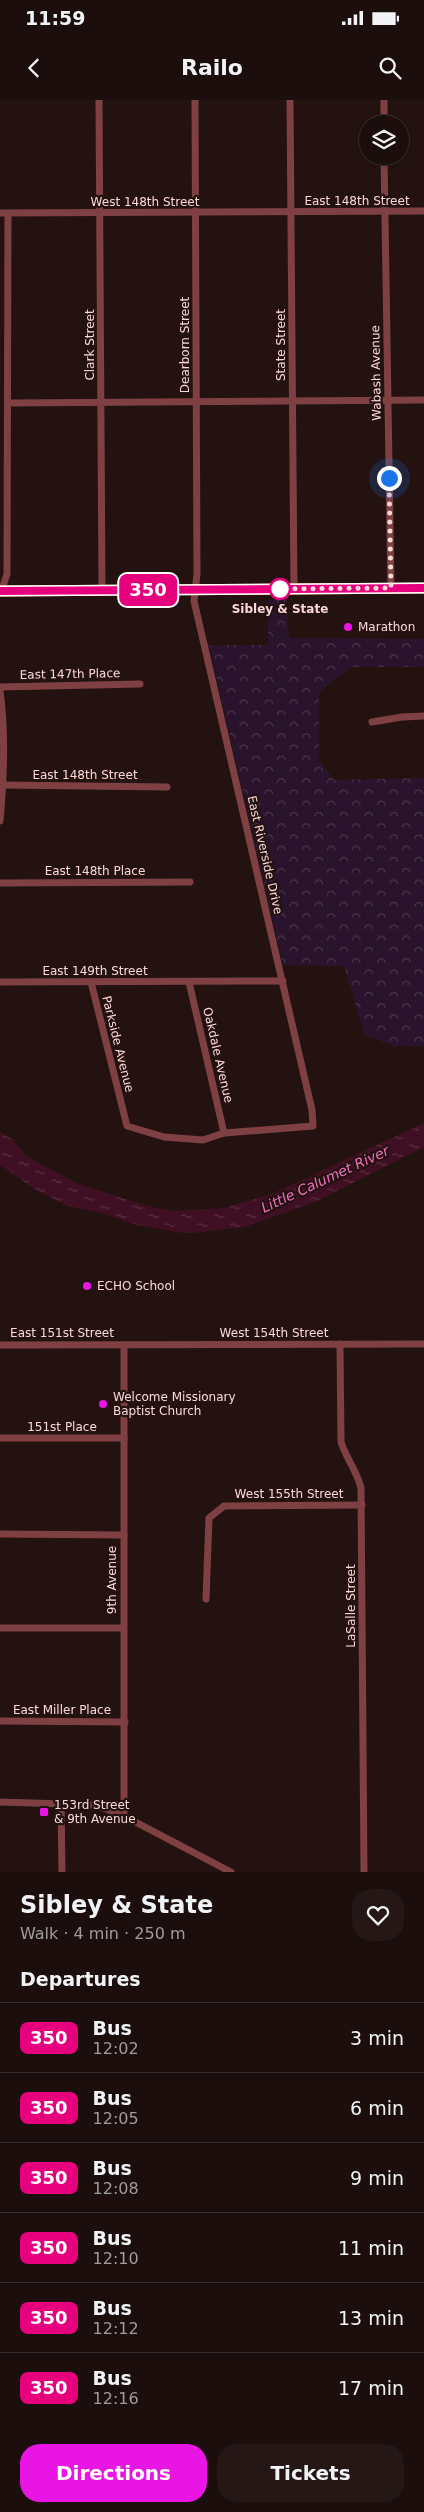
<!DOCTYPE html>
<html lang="en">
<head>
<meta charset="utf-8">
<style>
  :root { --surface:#1b0e0d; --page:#241716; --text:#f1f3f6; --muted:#a09c9d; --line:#392e2e; --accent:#e915e4 }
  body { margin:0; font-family:"DejaVu Sans",sans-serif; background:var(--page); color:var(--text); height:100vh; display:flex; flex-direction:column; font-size:19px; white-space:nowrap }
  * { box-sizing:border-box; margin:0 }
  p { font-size:16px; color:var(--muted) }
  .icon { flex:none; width:28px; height:28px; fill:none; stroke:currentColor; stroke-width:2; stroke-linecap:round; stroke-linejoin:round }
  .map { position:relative; height:1772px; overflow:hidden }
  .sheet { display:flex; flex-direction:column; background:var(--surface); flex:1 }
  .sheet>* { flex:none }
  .badge { padding:0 10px; border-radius:8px; font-size:18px; line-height:32px }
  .buttons { position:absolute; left:359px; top:15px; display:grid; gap:10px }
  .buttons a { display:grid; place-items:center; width:50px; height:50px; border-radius:50%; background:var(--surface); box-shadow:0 1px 4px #0004,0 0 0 1px var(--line); font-size:25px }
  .you { position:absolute; width:25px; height:25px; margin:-12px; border:4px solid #fff; border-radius:50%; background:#1a73e8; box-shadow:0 0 0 8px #1a73e833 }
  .map>.badge { position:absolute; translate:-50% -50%; box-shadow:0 0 0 2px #fff }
  h2 { padding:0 20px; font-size:19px; line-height:45px }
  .round { display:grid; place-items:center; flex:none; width:52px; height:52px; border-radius:20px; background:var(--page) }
  .overview { display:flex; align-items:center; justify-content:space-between; height:85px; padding:0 20px }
  h1 { font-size:24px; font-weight:700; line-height:38px }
  .cta { display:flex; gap:10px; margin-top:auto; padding:10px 20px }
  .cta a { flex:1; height:58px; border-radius:20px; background:var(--accent); color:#fff; font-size:20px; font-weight:700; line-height:58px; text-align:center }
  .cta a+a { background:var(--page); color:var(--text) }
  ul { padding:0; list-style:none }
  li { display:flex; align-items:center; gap:15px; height:70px; padding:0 20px; border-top:1px solid var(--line) }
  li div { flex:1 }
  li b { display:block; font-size:19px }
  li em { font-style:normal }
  li .badge { min-width:55px; font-weight:700; text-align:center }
  .status { display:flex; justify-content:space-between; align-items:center; height:35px; padding:0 25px; background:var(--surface); direction:ltr }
  .status svg { height:14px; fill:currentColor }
  header { display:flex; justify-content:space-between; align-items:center; height:65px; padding:0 20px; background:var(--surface); font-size:22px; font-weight:700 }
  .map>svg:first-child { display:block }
  .forest { fill:url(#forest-crowns) }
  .water { fill:url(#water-ripples) }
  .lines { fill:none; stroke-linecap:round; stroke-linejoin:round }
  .minor { stroke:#7e4042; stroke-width:7 }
  .primary { stroke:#f2b368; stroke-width:11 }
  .line-casing { stroke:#fff; stroke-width:11 }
  .line { stroke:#e6007e; stroke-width:8 }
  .walk { stroke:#fbd8d7; stroke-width:5; stroke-dasharray:0 9 }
  .stop-dot { fill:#fff; stroke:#e6007e; stroke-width:2.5 }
  .poi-dot { fill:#e915e4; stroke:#241211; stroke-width:2 }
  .labels { text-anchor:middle; stroke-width:4.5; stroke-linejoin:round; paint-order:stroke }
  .street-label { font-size:12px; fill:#fbd8d7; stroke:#241211 }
  .stop-label { font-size:12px; font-weight:bold; fill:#fbd8d7; stroke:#241211 }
  .poi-label { font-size:12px; fill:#fbd8d7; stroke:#241211; text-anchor:start }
  .water-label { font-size:14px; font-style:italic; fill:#f26ebf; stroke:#241211 }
</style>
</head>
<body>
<div class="status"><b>11:59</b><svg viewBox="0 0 49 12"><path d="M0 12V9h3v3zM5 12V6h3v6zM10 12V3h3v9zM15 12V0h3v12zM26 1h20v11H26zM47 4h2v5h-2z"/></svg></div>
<header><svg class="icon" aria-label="back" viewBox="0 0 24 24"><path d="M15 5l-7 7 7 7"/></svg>Railo<svg class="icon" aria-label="search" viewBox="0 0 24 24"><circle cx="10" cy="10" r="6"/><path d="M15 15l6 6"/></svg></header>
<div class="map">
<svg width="424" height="1772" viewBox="0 0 424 1772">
  <defs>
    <pattern id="forest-crowns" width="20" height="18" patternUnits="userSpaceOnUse" patternTransform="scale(1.25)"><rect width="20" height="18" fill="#2a142d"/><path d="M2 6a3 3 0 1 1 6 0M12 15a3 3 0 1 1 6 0" fill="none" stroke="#4a354b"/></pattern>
    <pattern id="water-ripples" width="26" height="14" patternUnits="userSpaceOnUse" patternTransform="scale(1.25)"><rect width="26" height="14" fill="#3f0f24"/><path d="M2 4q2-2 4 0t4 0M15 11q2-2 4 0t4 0" fill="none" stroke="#5c3143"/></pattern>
  </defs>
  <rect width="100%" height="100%" fill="#241211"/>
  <!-- forest -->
  <path class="forest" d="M268 500H287L289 538 424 539V567H351L319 592V660L334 680 424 678V946H393L365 935 344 866 283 865 209 545H268Z"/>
  <!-- water -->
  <path class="water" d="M424 1023V1047L315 1102 245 1127 193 1133 176 1132 133 1124 102 1113 69 1106 39 1092 0 1065V1032L12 1039 26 1056 76 1083 147 1106 174 1111 192 1110 224 1108 272 1094Z"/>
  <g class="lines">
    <!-- minor -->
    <g class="minor">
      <path d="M99 0 102 490"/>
      <path d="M290 0 294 489"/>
      <path d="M384 0V24"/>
      <path d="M384 56 391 488"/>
      <path d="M0 113 424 111"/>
      <path d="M8 303 424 300"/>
      <path d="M1 492 7 474 8 114"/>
      <path d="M0 587 140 584"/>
      <path d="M0 591C6 634 4 677 0 721"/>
      <path d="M372 622 402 617 424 616"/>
      <path d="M4 685 167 687"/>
      <path d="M0 783 190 782"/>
      <path d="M0 882 283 881"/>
      <path d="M91 882 127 1026 164 1037 203 1040 224 1033 313 1026 312 1010 194 501 197 474 195 0"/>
      <path d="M189 882 224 1033"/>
      <path d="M340 1244 341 1342C346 1358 357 1371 361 1388L364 1772"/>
      <path d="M0 1245 424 1244"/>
      <path d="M0 1338H124"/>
      <path d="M0 1434 124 1435"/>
      <path d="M206 1499 209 1418 224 1406 362 1405"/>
      <path d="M0 1528H123"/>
      <path d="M0 1621 125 1622"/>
      <path d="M0 1702 96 1705 124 1716 231 1772"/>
      <path d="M61 1703 62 1772"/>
      <path d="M124 1716V1245"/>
    </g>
    <!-- primary -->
    <path class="primary" d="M0 491 424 488"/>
  </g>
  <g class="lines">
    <defs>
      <path id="line" d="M0 491 424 488"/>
    </defs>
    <!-- line casing -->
    <use href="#line" class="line-casing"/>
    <!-- line -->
    <use href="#line" class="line"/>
    <!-- walk -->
    <path class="walk" d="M280 489H274L391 488 389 378"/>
  </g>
  <!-- markers -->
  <circle class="stop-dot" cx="280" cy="489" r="10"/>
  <g class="poi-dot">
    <circle cx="348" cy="527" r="5"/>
    <circle cx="87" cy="1186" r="5"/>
    <circle cx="103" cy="1304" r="5"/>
    <rect x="39" y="1707" width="10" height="10" rx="2.5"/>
  </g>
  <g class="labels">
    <!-- street labels -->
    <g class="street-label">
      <text x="357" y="105">East 148th Street</text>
      <text x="145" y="106">West 148th Street</text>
      <text transform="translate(90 245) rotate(-90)" y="4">Clark Street</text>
      <text transform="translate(185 245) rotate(-90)" y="4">Dearborn Street</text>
      <text transform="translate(281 245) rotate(-90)" y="4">State Street</text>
      <text transform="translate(376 273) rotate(-91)" y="4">Wabash Avenue</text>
      <text transform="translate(70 574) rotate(-1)" y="4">East 147th Place</text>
      <text x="85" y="679">East 148th Street</text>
      <text transform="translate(265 755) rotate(77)" y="4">East Riverside Drive</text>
      <text x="95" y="775">East 148th Place</text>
      <text x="95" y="875">East 149th Street</text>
      <text transform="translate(118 944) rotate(76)" y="4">Parkside Avenue</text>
      <text transform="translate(218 955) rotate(77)" y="4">Oakdale Avenue</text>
      <text x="62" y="1237">East 151st Street</text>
      <text x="274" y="1237">West 154th Street</text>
      <text x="62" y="1331">151st Place</text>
      <text x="289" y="1398">West 155th Street</text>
      <text transform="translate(112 1480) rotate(-90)" y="4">9th Avenue</text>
      <text transform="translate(351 1506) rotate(-90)" y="4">LaSalle Street</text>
      <text x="62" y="1614">East Miller Place</text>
    </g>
    <!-- stop labels -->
    <g class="stop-label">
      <text x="280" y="513">Sibley &amp; State</text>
    </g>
    <!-- poi labels -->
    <g class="poi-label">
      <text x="358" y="531">Marathon</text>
      <text x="97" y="1190">ECHO School</text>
      <text x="113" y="1301">Welcome Missionary<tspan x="113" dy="14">Baptist Church</tspan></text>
      <text x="54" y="1709">153rd Street<tspan x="54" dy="14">&amp; 9th Avenue</tspan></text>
    </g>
    <!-- water labels -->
    <g class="water-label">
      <text transform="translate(325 1079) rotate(-25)" y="5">Little Calumet River</text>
    </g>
  </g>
</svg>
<div class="buttons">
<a><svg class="icon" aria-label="layers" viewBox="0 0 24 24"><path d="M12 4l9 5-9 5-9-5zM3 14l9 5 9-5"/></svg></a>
</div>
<div class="you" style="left:389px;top:378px"></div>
<b class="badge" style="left:148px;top:490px;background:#e6007e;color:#fff">350</b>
</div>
<section class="sheet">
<div class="overview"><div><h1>Sibley &amp; State</h1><p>Walk · 4 min · 250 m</p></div><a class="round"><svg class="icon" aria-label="heart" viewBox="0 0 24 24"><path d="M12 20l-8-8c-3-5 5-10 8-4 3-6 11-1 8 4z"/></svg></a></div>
<h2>Departures</h2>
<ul>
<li><span class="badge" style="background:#e6007e;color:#fff">350</span><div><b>Bus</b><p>12:02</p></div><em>3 min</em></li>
<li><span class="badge" style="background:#e6007e;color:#fff">350</span><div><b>Bus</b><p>12:05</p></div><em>6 min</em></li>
<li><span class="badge" style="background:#e6007e;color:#fff">350</span><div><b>Bus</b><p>12:08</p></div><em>9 min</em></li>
<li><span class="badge" style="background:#e6007e;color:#fff">350</span><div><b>Bus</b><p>12:10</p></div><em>11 min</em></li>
<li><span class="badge" style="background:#e6007e;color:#fff">350</span><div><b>Bus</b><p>12:12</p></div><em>13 min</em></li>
<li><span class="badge" style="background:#e6007e;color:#fff">350</span><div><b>Bus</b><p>12:16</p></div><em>17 min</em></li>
</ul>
<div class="cta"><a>Directions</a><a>Tickets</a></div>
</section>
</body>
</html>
